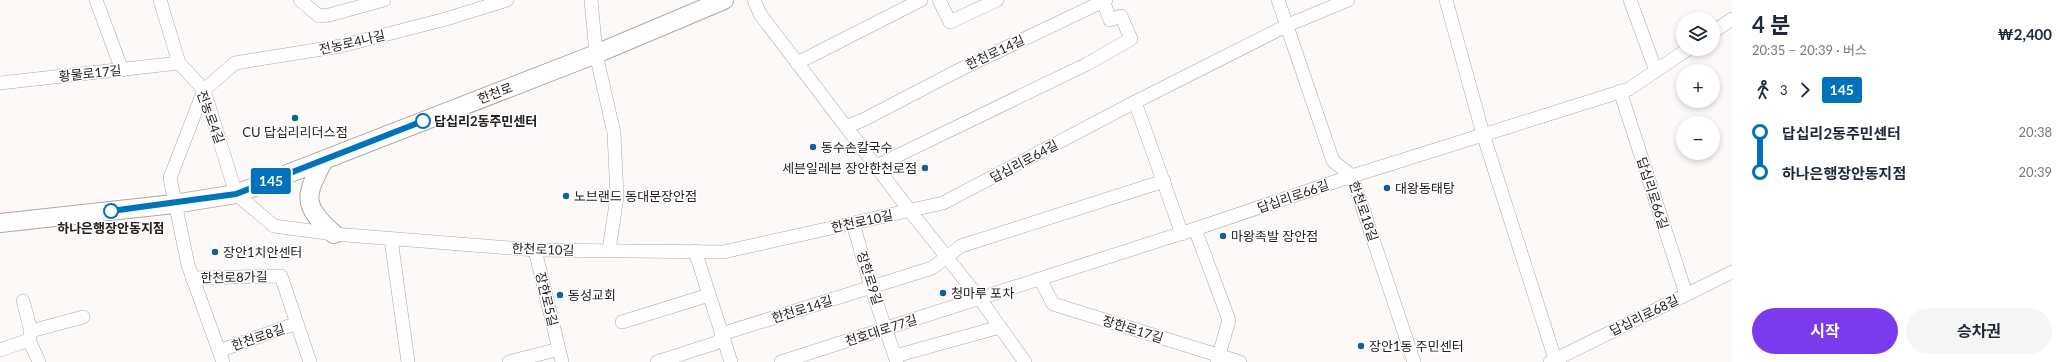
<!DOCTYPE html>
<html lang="ko">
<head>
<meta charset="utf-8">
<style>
  :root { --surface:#fff; --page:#f6f6f7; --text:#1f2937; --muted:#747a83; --accent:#7c3aed }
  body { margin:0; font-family:Lato,"Noto Sans KR",sans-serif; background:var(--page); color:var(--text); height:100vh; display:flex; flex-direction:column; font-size:15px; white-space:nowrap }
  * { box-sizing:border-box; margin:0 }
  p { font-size:13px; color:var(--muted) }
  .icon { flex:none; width:22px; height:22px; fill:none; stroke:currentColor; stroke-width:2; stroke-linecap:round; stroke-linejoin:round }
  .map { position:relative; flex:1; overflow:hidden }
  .panel { display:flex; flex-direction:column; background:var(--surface); width:340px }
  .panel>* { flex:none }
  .badge { padding:0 8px; border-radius:3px; font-size:14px; line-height:26px }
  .buttons { position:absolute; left:1676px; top:12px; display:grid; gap:8px }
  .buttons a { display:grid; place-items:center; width:44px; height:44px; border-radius:50%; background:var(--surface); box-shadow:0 2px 6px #0003; font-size:20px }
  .map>.badge { position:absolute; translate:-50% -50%; box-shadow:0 0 0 2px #fff }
  .legs { display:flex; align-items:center; gap:6px; height:44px; padding:0 20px; font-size:13px }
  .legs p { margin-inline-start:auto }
  .overview { display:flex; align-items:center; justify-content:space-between; height:68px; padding:0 20px }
  h1 { font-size:22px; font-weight:700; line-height:30px }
  .action { display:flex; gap:8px; margin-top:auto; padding:8px 20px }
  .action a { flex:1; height:46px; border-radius:24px; background:var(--accent); color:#fff; font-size:16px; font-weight:700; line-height:46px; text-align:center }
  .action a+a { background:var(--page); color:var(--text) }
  ul { padding:0 20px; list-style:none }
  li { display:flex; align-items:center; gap:14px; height:40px; font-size:15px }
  li i { display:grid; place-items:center; width:6px; height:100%; margin:0 5px; background:currentColor }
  li i::after { content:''; width:10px; height:10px; margin:-5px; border:3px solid; border-radius:50%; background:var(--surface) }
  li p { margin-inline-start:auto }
  li:first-child i { background:linear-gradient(#0000 50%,currentColor 0) }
  li:last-child i { background:linear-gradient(currentColor 50%,#0000 0) }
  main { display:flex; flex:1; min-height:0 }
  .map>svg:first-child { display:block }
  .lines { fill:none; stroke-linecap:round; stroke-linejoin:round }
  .street-casing { stroke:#b4a49e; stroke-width:14 }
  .secondary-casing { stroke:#b4a49e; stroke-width:20 }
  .street { stroke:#fff; stroke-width:13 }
  .secondary { stroke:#fff; stroke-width:18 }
  .line-1-casing { stroke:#fff; stroke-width:9 }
  .line-1 { stroke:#0072bc; stroke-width:6 }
  .poi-dot { fill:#0e6394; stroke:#fff; stroke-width:1.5 }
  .stop-1-dot { fill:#fff; stroke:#0072bc; stroke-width:2 }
  .labels { text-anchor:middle; stroke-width:3; stroke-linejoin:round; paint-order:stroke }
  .street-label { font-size:13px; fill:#27211e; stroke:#fff }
  .stop-label { font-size:13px; font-weight:bold; fill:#27211e; stroke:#fff; text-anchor:start }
  .poi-label { font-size:13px; fill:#27211e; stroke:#fff; text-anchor:start }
</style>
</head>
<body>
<main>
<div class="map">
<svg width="1732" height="362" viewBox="0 0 1732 362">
  <rect width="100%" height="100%" fill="#fdf9f8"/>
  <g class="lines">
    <defs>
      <g id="street">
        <path d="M96 0 122 70"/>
        <path d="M160 0 179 63 204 90 236 194 274 226 334 234 535 250 723 252 943 203 1135 102 1288 25 1348 0"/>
        <path d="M300 0 319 16 329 15 384 0"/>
        <path d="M591 0 596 54 614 133 617 197 609 250"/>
        <path d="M754 0 760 14 910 211 980 299 1025 362"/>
        <path d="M939 0 950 22 997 0"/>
        <path d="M1278 0 1333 161 1352 176 1414 362"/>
        <path d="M1446 0 1483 134 1555 359 1559 362"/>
        <path d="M1630 0 1656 71"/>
        <path d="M1713 32 1732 19"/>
        <path d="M797 63 921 0"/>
        <path d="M0 83 179 63"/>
        <path d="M1620 91 1686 294"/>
        <path d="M1135 102 1182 234"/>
        <path d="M846 127 865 119 961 69 1106 0"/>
        <path d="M876 166 1087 64 1131 39 1121 16 1110 20 1103 0"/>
        <path d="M853 223 871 287 897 362"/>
        <path d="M1195 229 1229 320 1217 362"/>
        <path d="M391 239 408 362"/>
        <path d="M535 250 562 362"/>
        <path d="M695 251 731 362"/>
        <path d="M192 278 281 276 310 362"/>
        <path d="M1040 279 1053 304 1240 362"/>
        <path d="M622 322 709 295"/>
        <path d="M31 331 83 317"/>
        <path d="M29 340 39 362"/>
        <path d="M0 350 29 340 31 331 23 301"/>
        <path d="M219 351 297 323"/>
        <path d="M895 356 1000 327"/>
        <path d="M223 362 188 265 170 178 204 90 235 63 341 46 446 19 507 0"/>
        <path d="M509 362 559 349"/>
        <path d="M657 362 716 343 728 332 932 268 961 246 1164 181"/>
        <path d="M781 362 1195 229 1352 176 1629 89 1688 49"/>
        <path d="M1550 362 1732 272"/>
      </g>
      <g id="secondary">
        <path d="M324 160C304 197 302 205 334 234"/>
        <path d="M0 223 174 204 236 194 596 54 724 0"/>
      </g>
    </defs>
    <!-- street casing -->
    <use href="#street" class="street-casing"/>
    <!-- secondary casing -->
    <use href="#secondary" class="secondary-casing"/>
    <!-- street -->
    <use href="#street" class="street"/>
    <!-- secondary -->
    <use href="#secondary" class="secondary"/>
  </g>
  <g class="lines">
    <defs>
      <path id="line-1" d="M111 211 236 194 423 121"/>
    </defs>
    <!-- line-1 casing -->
    <use href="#line-1" class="line-1-casing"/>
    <!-- line-1 -->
    <use href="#line-1" class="line-1"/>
  </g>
  <!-- markers -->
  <g class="poi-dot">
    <circle cx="295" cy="118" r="4"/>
    <circle cx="813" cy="147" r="4"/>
    <circle cx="925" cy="168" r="4"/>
    <circle cx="1387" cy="188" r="4"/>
    <circle cx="566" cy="196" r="4"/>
    <circle cx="1223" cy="236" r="4"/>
    <circle cx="215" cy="252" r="4"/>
    <circle cx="943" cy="293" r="4"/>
    <circle cx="560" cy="295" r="4"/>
    <circle cx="1361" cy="346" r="4"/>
  </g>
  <g class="stop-1-dot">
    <circle cx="423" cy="121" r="7"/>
    <circle cx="111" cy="211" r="7"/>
  </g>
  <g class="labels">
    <!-- street labels -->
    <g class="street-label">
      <text transform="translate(352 42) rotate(-13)" y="5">전농로4나길</text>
      <text transform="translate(995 52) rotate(-25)" y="5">한천로14길</text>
      <text transform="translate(90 73) rotate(-6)" y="5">황물로17길</text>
      <text transform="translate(495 93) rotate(-21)" y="5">한천로</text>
      <text transform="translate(211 117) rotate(70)" y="5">전농로4길</text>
      <text transform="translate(1024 161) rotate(-28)" y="5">답십리로64길</text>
      <text transform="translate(1653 193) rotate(72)" y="5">답십리로66길</text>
      <text transform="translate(1293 196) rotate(-19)" y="5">답십리로66길</text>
      <text transform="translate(1364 211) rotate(71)" y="5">한천로18길</text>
      <text transform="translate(862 221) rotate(-12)" y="5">한천로10길</text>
      <text transform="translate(543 249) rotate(2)" y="5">한천로10길</text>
      <text transform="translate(234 277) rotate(-1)" y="5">한천로8가길</text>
      <text transform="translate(870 278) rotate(72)" y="5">장한로9길</text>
      <text transform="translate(547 299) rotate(76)" y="5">장한로5길</text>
      <text transform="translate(802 309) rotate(-17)" y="5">한천로14길</text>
      <text transform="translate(1644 315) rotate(-26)" y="5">답십리로68길</text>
      <text transform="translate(1133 329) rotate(17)" y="5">장한로17길</text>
      <text transform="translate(881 330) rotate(-18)" y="5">천호대로77길</text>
      <text transform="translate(258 337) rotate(-19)" y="5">한천로8길</text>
    </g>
    <!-- stop labels -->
    <g class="stop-label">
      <text x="434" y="126">답십리2동주민센터</text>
      <text x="111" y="233" text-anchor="middle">하나은행장안동지점</text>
    </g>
    <!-- poi labels -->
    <g class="poi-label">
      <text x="295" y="137" text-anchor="middle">CU 답십리리더스점</text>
      <text x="821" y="152">동수손칼국수</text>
      <text x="917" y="173" text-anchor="end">세븐일레븐 장안한천로점</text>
      <text x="1395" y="193">대왕동태탕</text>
      <text x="574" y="201">노브랜드 동대문장안점</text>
      <text x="1231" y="241">마왕족발 장안점</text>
      <text x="223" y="257">장안1치안센터</text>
      <text x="951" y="298">청마루 포차</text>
      <text x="568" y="300">동성교회</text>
      <text x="1369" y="351">장안1동 주민센터</text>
    </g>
  </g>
</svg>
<div class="buttons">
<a><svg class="icon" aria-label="layers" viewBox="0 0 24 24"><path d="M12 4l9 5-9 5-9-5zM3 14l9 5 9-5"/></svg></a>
<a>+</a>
<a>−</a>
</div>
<b class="badge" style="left:271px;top:181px;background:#0072bc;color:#fff">145</b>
</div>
<section class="panel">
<div class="overview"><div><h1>4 분</h1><p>20:35 – 20:39 · 버스</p></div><b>₩2,400</b></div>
<div class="legs"><svg class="icon" aria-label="walk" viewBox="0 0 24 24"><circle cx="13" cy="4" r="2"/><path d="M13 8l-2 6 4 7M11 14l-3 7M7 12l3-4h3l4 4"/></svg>3<svg class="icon" aria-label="forward" viewBox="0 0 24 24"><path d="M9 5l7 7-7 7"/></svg><b class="badge" style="background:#0072bc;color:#fff">145</b></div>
<ul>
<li><i style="color:#0072bc"></i><b>답십리2동주민센터</b><p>20:38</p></li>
<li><i style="color:#0072bc"></i><b>하나은행장안동지점</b><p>20:39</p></li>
</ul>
<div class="action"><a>시작</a><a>승차권</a></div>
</section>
</main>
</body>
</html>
